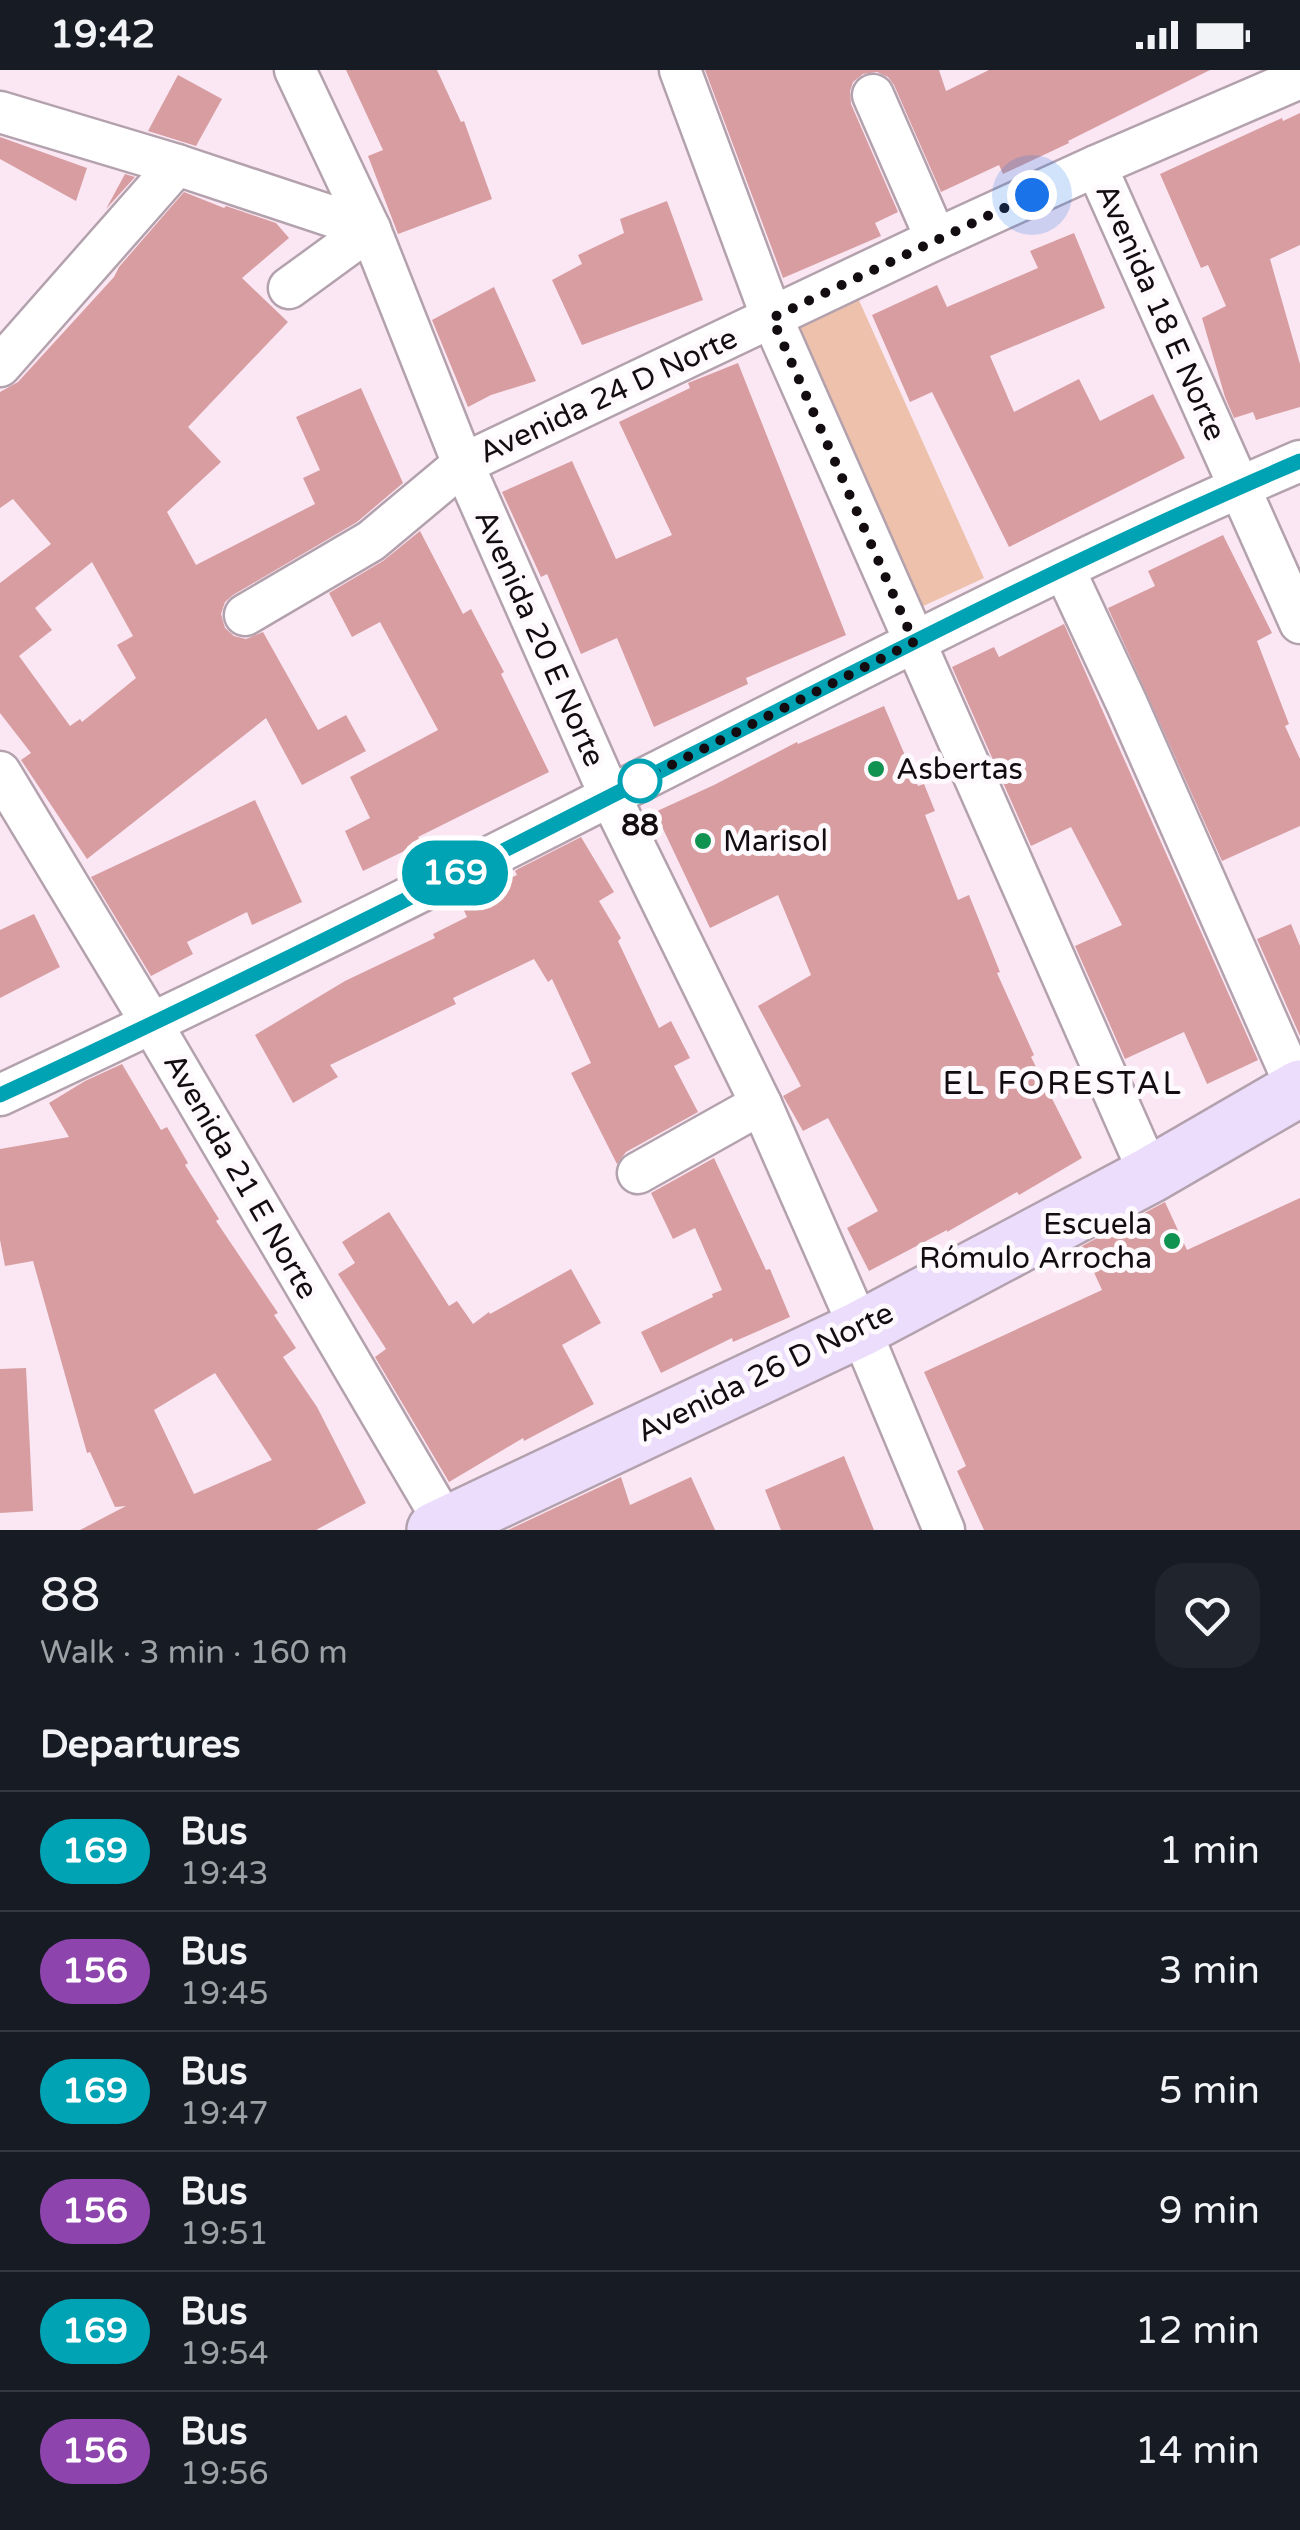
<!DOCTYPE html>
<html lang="en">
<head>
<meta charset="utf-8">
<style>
  :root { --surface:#171b24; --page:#20242c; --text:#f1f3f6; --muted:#9ea1a6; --line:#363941 }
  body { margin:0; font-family:"Varela Round",sans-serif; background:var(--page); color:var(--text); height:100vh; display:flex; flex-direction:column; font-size:38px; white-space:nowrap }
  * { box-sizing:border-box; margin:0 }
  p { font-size:32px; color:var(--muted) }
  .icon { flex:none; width:55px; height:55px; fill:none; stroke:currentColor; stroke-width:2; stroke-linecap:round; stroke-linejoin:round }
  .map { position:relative; height:1460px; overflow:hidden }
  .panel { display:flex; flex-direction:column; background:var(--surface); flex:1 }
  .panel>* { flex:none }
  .badge { padding:0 20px; border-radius:32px; font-size:35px; line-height:65px }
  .you { position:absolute; width:50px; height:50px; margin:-25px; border:8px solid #fff; border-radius:50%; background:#1a73e8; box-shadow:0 0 0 15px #1a73e833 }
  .map>.badge { position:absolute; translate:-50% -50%; box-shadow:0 0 0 5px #fff }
  h2 { padding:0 40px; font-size:38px; line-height:90px }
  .round { display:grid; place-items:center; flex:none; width:105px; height:105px; border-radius:30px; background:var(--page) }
  .summary { display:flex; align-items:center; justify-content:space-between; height:170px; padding:0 40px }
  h1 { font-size:48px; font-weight:600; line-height:75px }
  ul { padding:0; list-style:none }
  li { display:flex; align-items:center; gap:30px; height:120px; padding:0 40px; border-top:2px solid var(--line) }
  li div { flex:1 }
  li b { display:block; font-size:38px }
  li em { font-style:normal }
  li .badge { min-width:110px; font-weight:700; text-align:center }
  .status { display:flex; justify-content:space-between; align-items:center; height:70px; padding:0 50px; background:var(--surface); direction:ltr }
  .status svg { height:28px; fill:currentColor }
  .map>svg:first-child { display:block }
  .green { fill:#edc1ab }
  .building { fill:#d79da1; fill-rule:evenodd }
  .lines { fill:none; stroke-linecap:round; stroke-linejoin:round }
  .street-casing { stroke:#b3a2ad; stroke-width:45 }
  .secondary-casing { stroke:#b3a2ad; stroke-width:60 }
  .street { stroke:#fff; stroke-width:40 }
  .secondary { stroke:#ecddfd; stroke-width:55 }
  .line-casing { stroke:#fff; stroke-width:22 }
  .line { stroke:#00a3b4; stroke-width:15 }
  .walk { stroke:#130d11; stroke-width:10; stroke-dasharray:0 18 }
  .poi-dot { fill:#109250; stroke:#fdf9fc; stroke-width:4 }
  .stop-dot { fill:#fff; stroke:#00a3b4; stroke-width:5 }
  .labels { text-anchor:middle; stroke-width:10; stroke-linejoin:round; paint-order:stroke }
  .street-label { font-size:30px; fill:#130d11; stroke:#fdf9fc }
  .poi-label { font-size:30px; fill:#130d11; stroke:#fdf9fc; text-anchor:start }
  .stop-label { font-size:30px; font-weight:bold; fill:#130d11; stroke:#fdf9fc }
  .neighbourhood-label { font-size:32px; letter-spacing:2.5px; fill:#130d11; stroke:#fdf9fc }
</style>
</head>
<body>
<div class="status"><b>19:42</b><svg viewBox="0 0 49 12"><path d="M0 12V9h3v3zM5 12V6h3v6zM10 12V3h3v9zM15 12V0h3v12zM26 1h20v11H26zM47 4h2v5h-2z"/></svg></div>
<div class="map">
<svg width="1300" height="1460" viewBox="0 0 1300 1460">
  <rect width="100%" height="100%" fill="#fae7f3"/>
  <!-- green -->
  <path class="green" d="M857 226 984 508 919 538 791 256Z"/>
  <!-- building -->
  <g class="building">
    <path d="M346 0H437L461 52 464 51 492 129 398 164 368 86 383 80Z"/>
    <path d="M705 0H939L946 21 989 0H1210L1068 71 1069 73 1003 104 999 95 941 122 894 15 888 7 877 2 863 4 853 12 850 21 851 34 898 142 875 153 881 166 783 208Z"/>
    <path d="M178 5 222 29 196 76 148 61Z"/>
    <path d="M1300 43V175L1270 189 1300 294V337L1256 350 1253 342 1234 348 1225 327 1202 248 1226 236 1208 195 1201 198 1160 104 1282 48 1283 51Z"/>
    <path d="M0 67 87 98 76 131 0 89Z"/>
    <path d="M125 104 135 107 106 139Z"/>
    <path d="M184 122 224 138 226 136 276 153 289 168 242 208 288 252 188 357 221 392 167 442 196 495 315 434 303 408 320 400 296 347 361 318 403 413 357 452 233 525 225 532 221 544 225 558 234 566 246 569 263 562 318 660 346 645 366 681 302 715 266 648 87 789 21 690 31 683 0 643V513L51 474 13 429 0 438V322L18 312 114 207 119 197ZM92 492 133 566 117 575 136 608 82 652 80 649 70 656 19 586 52 560 35 538Z"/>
    <path d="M667 131 703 230 582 275 552 210 582 194 578 185 624 163 620 149Z"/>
    <path d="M1074 163 1105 238 990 286 1014 342 1079 309 1100 351 1153 324 1185 388 1009 477 932 322 910 332 872 245 937 215 947 237 1038 198 1030 181Z"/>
    <path d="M494 217 536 311 491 325 468 337 432 250Z"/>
    <path d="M738 293 846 565 746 608 748 614 654 657 617 568 581 584 547 504 541 507 502 422 572 391 616 489 672 465 619 352 690 318 688 313Z"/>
    <path d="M420 461 463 544 471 539 504 602 501 604 549 702 418 767 421 773 363 801 345 761 370 748 350 707 438 660 380 552 352 567 329 523 383 491Z"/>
    <path d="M1223 465 1272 563 1257 571 1289 654 1285 656 1300 689V756L1222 791 1108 538 1155 516 1148 501Z"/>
    <path d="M1064 554 1258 990 1207 1014 1184 962 1125 989 1075 876 1122 855 1071 757 1031 776 952 597 994 577 999 587Z"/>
    <path d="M884 636 918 716 924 714 935 741 925 745 958 830 969 825 1000 902 997 903 1034 985 1031 987 1082 1088 1019 1125 1017 1122 947 1162V1160L869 1201 847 1158 878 1141 828 1048 803 1061 783 1026 801 1016 758 936 811 905 778 825 710 858 655 742 714 715 797 672 798 674Z"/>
    <path d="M255 730 302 832 252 855 247 842 187 872 193 884 151 906 91 807Z"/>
    <path d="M581 767 614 822 599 831 621 868 618 871 659 958 671 951 690 988 674 996 698 1042 626 1082 617 1094 571 1003 591 993 552 909 548 912 534 889 453 928 456 934 330 995 338 1007 293 1033 255 965 345 911 435 868 433 864 467 847 460 832 517 805 515 801 518 799Z"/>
    <path d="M34 844 60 897 0 928V860Z"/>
    <path d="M1291 854 1300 876V966L1257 869Z"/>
    <path d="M122 994 161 1060 167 1057 188 1093 185 1095 219 1149 216 1151 278 1243 274 1245 296 1278 283 1287 317 1337 366 1433 316 1460H80L126 1436 115 1437 90 1382 87 1383 33 1191 5 1196 0 1170V1079L69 1067 49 1033 85 1011ZM215 1303 272 1390 194 1424 154 1340Z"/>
    <path d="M714 1088 766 1200 770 1199 790 1247 733 1272 732 1268 661 1303 641 1262 713 1227 712 1224 722 1220 695 1158 673 1169 651 1123Z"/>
    <path d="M1300 1128V1460H984L957 1401 966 1396 924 1302 1102 1220 1082 1176 1165 1132 1187 1180Z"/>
    <path d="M389 1142 449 1236 457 1231 473 1254 489 1242 490 1244 571 1199 601 1253 562 1275 594 1334 524 1371 523 1368 449 1412 375 1287 386 1279 338 1204 355 1193 342 1172Z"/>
    <path d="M26 1298 33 1441 0 1443V1299Z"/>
    <path d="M844 1386 874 1460H781L765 1420Z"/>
    <path d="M621 1407 630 1435 691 1407 715 1460H508Z"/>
  </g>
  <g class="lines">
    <defs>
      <g id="street">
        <path d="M295 0 370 159 463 394 610 726 761 1034 860 1259 944 1460"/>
        <path d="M680 0 772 248 1150 1105"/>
        <path d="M873 25 936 169"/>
        <path d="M0 42 177 95 370 159"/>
        <path d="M1096 96 1300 553"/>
        <path d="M289 218 370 159"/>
        <path d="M0 296 177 95"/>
        <path d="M1064 499 1127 634 1297 1019"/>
        <path d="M245 545 371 471 463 394 936 169 1096 96 1300 8"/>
        <path d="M0 702 152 954 449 1460"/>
        <path d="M0 1025C206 929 410 828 612 725 840 610 1066 491 1300 391"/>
        <path d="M638 1103 761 1034"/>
      </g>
      <path id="secondary" d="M435 1460 860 1259 1150 1105 1300 1018"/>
    </defs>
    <!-- street casing -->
    <use href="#street" class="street-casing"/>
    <!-- secondary casing -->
    <use href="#secondary" class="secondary-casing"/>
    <!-- street -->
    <use href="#street" class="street"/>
    <!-- secondary -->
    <use href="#secondary" class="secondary"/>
  </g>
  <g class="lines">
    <defs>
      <path id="line" d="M0 1025C209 929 415 826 619 722 844 607 1068 490 1300 391"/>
    </defs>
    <!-- line casing -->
    <use href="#line" class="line-casing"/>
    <!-- line -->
    <use href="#line" class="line"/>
    <!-- walk -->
    <path class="walk" d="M640 711 914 572 772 248 1032 125"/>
  </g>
  <!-- markers -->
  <g class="poi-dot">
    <circle cx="876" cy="699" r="10"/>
    <circle cx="703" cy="771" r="10"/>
    <circle cx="1172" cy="1171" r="10"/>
  </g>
  <circle class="stop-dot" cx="640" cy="711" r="20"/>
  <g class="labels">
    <!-- street labels -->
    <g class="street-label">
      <text transform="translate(1161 242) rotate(66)" y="10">Avenida 18 E Norte</text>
      <text transform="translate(608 325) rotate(-25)" y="10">Avenida 24 D Norte</text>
      <text transform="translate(540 568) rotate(66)" y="10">Avenida 20 E Norte</text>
      <text transform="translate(241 1106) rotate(60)" y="10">Avenida 21 E Norte</text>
      <text transform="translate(765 1302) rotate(-26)" y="10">Avenida 26 D Norte</text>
    </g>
    <!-- poi labels -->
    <g class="poi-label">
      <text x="896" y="709">Asbertas</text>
      <text x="723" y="781">Marisol</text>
      <text x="1152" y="1164" text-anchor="end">Escuela<tspan x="1152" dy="34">Rómulo Arrocha</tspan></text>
    </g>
    <!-- stop labels -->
    <g class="stop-label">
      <text x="640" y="765">88</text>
    </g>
    <!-- neighbourhood labels -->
    <g class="neighbourhood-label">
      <text x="1063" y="1024">EL FORESTAL</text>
    </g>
  </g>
</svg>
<div class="you" style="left:1032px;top:125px"></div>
<b class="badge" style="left:455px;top:803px;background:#00a3b4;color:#fff">169</b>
</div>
<section class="panel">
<div class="summary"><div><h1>88</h1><p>Walk · 3 min · 160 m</p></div><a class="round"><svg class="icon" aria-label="heart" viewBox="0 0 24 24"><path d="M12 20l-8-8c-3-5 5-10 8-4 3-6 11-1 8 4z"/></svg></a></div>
<h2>Departures</h2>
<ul>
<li><span class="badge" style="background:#00a3b4;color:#fff">169</span><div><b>Bus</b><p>19:43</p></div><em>1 min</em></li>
<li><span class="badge" style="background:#8e44ad;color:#fff">156</span><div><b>Bus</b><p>19:45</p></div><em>3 min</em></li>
<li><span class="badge" style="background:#00a3b4;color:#fff">169</span><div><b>Bus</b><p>19:47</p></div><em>5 min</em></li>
<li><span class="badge" style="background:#8e44ad;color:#fff">156</span><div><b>Bus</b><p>19:51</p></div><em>9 min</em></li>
<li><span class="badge" style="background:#00a3b4;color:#fff">169</span><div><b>Bus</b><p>19:54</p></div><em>12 min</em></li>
<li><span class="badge" style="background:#8e44ad;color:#fff">156</span><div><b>Bus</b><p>19:56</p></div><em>14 min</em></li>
</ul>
</section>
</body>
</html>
